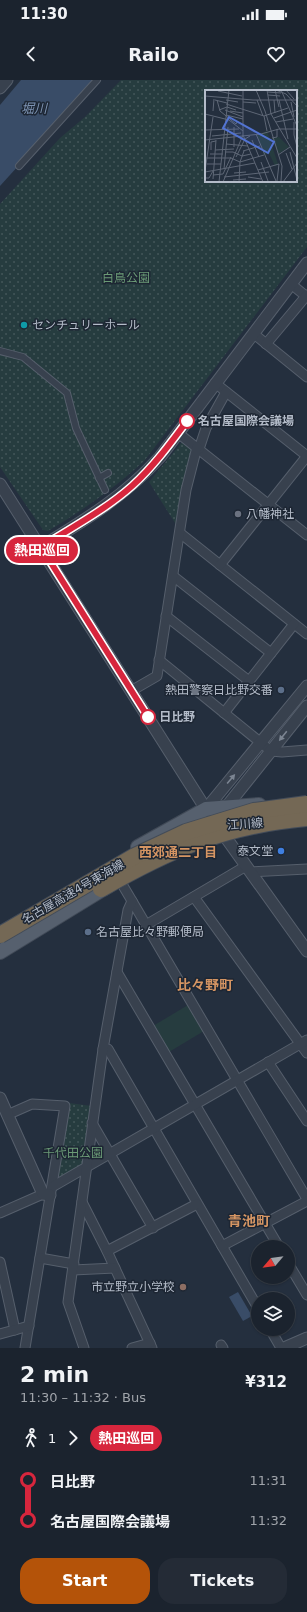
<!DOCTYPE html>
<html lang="en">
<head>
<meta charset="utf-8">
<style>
  :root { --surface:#1b232e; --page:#242b36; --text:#f1f3f6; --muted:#a0a4aa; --line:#39404a; --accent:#b45309 }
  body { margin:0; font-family:"DejaVu Sans","Noto Sans JP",sans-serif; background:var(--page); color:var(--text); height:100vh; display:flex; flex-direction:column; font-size:15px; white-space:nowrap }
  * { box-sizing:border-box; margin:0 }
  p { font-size:13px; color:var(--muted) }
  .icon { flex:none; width:22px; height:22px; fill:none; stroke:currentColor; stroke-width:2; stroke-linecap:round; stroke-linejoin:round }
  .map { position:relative; height:1268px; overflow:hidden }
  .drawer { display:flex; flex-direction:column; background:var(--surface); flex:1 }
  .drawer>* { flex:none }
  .badge { padding:0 8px; border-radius:13px; font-size:14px; line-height:26px }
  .needle { width:26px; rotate:241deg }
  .controls { position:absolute; left:251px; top:1160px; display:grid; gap:8px }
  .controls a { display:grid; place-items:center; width:44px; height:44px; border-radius:50%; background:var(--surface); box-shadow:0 1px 3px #0004,0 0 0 1px var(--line); font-size:20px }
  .map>.badge { position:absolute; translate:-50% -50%; box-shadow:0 0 0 2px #fff }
  .legs { display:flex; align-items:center; gap:6px; height:44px; padding:0 20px; font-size:13px }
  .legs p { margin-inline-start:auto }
  .head { display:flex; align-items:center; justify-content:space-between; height:68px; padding:0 20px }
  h1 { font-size:22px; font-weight:700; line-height:30px }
  .button { display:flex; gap:8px; margin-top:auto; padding:8px 20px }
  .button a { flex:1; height:46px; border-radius:16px; background:var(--accent); color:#fff; font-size:16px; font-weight:700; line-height:46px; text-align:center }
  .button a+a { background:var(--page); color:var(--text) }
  ul { padding:0 20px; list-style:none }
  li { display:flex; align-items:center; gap:14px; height:40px; font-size:15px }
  li i { display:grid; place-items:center; width:6px; height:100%; margin:0 5px; background:currentColor }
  li i::after { content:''; width:10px; height:10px; margin:-5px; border:3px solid; border-radius:50%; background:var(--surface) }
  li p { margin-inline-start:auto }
  li:first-child i { background:linear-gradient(#0000 50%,currentColor 0) }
  li:last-child i { background:linear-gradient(currentColor 50%,#0000 0) }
  .status { display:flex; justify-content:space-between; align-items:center; height:28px; padding:0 20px; background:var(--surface); direction:ltr }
  .status svg { height:11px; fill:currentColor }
  header { display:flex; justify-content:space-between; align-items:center; height:52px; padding:0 20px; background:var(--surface); font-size:18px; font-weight:700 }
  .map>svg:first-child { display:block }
  .grass { fill:url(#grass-dots); fill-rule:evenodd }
  .garden { fill:#263c3f }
  .water { fill:#394c67 }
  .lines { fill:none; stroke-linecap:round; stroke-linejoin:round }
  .pedestrian-casing { stroke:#565f6c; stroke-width:8 }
  .minor-casing { stroke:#565f6c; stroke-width:11 }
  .tertiary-casing { stroke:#565f6c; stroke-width:13 }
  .primary-casing { stroke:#414a57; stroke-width:16 }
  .pedestrian { stroke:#38414e; stroke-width:6 }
  .minor { stroke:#38414e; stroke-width:9 }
  .tertiary { stroke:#38414e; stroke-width:11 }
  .primary { stroke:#56606e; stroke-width:14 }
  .motorway-bridge-casing { stroke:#434c59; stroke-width:18; stroke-linecap:butt }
  .motorway-bridge { stroke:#746855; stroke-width:16 }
  .oneway { fill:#7c8592 }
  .line-1-casing { stroke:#fff; stroke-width:9 }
  .line-1 { stroke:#d7263d; stroke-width:6 }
  .culture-dot { fill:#0f9aa8; stroke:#1d2633; stroke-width:1.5 }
  .stop-1-dot { fill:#fff; stroke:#d7263d; stroke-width:2 }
  .worship-dot { fill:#6b7280; stroke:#1d2633; stroke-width:1.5 }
  .service-dot { fill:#5c6f8a; stroke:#1d2633; stroke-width:1.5 }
  .shop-dot { fill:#3f7fe0; stroke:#1d2633; stroke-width:1.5 }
  .education-dot { fill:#8d6e63; stroke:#1d2633; stroke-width:1.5 }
  .labels { text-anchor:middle; stroke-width:3; stroke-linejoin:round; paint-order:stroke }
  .park-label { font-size:12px; fill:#6b9a76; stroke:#1d2633 }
  .poi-label { font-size:12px; fill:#b4bcc9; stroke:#1d2633; text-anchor:start }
  .stop-label { font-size:12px; font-weight:bold; fill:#b4bcc9; stroke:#1d2633; text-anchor:start }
  .street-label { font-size:12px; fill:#b4bcc9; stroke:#1d2633 }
  .water-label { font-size:13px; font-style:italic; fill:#7c92b1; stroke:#1d2633 }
  .neighbourhood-label { font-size:13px; font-weight:bold; fill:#d59563; stroke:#1d2633 }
  .quarter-label { font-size:14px; font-weight:bold; fill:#d59563; stroke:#1d2633 }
  .inset-road { fill:none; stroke:#5e6776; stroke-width:1 }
  .view { fill:#5274d3; fill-opacity:0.15; stroke:#5274d3; stroke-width:2 }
  .inset-edge { fill:none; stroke:#b4bcc9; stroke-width:2 }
</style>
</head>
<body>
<div class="status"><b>11:30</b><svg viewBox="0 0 49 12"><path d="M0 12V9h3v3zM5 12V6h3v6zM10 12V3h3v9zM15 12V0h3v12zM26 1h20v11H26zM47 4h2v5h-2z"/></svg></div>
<header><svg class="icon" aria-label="back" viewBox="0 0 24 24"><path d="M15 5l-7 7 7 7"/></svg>Railo<svg class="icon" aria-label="heart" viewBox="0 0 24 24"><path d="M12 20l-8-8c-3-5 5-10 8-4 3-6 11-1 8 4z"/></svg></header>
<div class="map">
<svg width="307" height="1268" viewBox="0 0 307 1268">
  <defs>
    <pattern id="grass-dots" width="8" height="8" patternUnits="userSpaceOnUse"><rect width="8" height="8" fill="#263c3f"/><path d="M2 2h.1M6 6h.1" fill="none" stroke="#435659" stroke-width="1.8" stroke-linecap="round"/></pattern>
  </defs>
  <rect width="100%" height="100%" fill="#242f3e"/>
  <!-- grass -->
  <g class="grass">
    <path d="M121 0H307V167L145 380C115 408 83 430 48 451L43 450 0 387V124L60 58 85 37ZM206 11H296V101H206Z"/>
    <path d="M183 361 194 369 177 446 149 402Z"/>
    <path d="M69 1023 92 1026 82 1086 62 1097 56 1094Z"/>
  </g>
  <!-- garden -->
  <path class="garden" d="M188 925 204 951 169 972 153 946Z"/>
  <!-- water -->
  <g class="water">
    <path d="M21 0H96L0 106V25Z"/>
    <path d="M238 1212 252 1236 243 1241 229 1217Z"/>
  </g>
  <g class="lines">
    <defs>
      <g id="pedestrian">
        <path d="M19 86 97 0"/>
        <path d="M0 271 23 277 67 313 76 348 105 410"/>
        <path d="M99 398 108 393"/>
      </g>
      <g id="minor">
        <path d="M291 204 307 217"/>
        <path d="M254 254 307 297"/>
        <path d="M266 264 307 215"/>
        <path d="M215 303 307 376"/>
        <path d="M178 353 307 455"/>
        <path d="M199 369 206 348 226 312"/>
        <path d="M180 453 307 554"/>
        <path d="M220 485 307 376"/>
        <path d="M173 496 271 573"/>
        <path d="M166 536 249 601"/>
        <path d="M159 580 271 671 282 672 307 670"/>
        <path d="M131 611 157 596 186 410 197 367"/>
        <path d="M224 633 294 544"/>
        <path d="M251 792 307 789"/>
        <path d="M194 817 307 973"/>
        <path d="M132 821 307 1119"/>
        <path d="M146 845 246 786"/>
        <path d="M117 892 279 1167"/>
        <path d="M103 969H108L258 1228"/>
        <path d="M268 982 307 1041"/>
        <path d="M7 1035 32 1024 65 1026 25 1268"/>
        <path d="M92 1043 153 1148"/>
        <path d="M52 1107 307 960"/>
        <path d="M82 1122 107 1171 152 1268"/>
        <path d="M0 1133 43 1114"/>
        <path d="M222 1166 307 1121"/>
        <path d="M107 1171 197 1124"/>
        <path d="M40 1178 74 1184"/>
        <path d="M0 1182 15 1250"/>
        <path d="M288 1183 307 1215"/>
        <path d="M73 1190 115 1188"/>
        <path d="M270 1249 281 1268"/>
        <path d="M0 1254 29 1246"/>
        <path d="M221 1265 223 1268"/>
        <path d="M84 1268 68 1222 103 969 128 830 132 821 119 799"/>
        <path d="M132 1268 150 1263"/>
      </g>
      <g id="tertiary">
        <path d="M0 8 7 0"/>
        <path d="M0 404 209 734"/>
        <path d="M41 467C85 440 125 416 160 377L307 183"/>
        <path d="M206 729 307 606"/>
        <path d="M223 731 307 626"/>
        <path d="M219 748 307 871"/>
        <path d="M0 1018 43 1114 50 1115"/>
        <path d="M284 1268 307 1258"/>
      </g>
      <g id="primary">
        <path d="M138 767 206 729 259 725"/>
        <path d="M0 872 111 804"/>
      </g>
    </defs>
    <!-- pedestrian casing -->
    <use href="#pedestrian" class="pedestrian-casing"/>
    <!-- minor casing -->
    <use href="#minor" class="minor-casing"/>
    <!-- tertiary casing -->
    <use href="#tertiary" class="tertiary-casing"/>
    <!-- primary casing -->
    <use href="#primary" class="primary-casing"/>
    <!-- pedestrian -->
    <use href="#pedestrian" class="pedestrian"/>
    <!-- minor -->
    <use href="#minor" class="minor"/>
    <!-- tertiary -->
    <use href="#tertiary" class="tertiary"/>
    <!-- primary -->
    <use href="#primary" class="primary"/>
    <defs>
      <g id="motorway-bridge">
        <path d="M101 809C170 769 226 745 307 738"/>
        <path d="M0 855 135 776 186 752 254 731 307 724"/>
      </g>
    </defs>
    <!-- motorway-bridge casing -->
    <use href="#motorway-bridge" class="motorway-bridge-casing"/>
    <!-- motorway-bridge -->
    <use href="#motorway-bridge" class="motorway-bridge"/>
  </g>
  <!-- one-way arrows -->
  <defs><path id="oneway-solid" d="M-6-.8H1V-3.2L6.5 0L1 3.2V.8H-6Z"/></defs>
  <g class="oneway">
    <use href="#oneway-solid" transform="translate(283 656) rotate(129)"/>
    <use href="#oneway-solid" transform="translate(231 699) rotate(-50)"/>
  </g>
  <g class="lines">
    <defs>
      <path id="line-1" d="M148 637 41 467C71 448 105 430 132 406 153 387 170 364 187 341"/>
    </defs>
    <!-- line-1 casing -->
    <use href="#line-1" class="line-1-casing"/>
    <!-- line-1 -->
    <use href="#line-1" class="line-1"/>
  </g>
  <!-- markers -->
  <circle class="culture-dot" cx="24" cy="245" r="4"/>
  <g class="stop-1-dot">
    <circle cx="187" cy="341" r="7"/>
    <circle cx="148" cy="637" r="7"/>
  </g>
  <circle class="worship-dot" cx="238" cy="434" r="4"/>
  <g class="service-dot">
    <circle cx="281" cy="610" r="4"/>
    <circle cx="88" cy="852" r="4"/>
  </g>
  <circle class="shop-dot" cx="281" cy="771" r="4"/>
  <circle class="education-dot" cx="183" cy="1207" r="4"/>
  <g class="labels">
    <!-- park labels -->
    <g class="park-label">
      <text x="126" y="202">白鳥公園</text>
      <text x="73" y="1077">千代田公園</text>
    </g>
    <!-- poi labels -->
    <g class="poi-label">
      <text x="32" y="249">センチュリーホール</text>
      <text x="246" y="438">八幡神社</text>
      <text x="273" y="614" text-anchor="end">熱田警察日比野交番</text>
      <text x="273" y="775" text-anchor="end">泰文堂</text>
      <text x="96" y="856">名古屋比々野郵便局</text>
      <text x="175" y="1211" text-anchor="end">市立野立小学校</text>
    </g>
    <!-- stop labels -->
    <g class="stop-label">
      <text x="198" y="345">名古屋国際会議場</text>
      <text x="159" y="641">日比野</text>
    </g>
    <!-- street labels -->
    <g class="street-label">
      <text transform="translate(245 744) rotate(-4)" y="4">江川線</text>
      <text transform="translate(73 812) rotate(-30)" y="4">名古屋高速4号東海線</text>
    </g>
    <!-- water labels -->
    <g class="water-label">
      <text x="34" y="33">堀川</text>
    </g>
    <!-- neighbourhood labels -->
    <g class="neighbourhood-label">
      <text x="178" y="777">西郊通二丁目</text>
    </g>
    <!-- quarter labels -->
    <g class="quarter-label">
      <text x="205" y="910">比々野町</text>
      <text x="249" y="1146">青池町</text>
    </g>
  </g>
  <!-- overview -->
  <g transform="translate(205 10)">
    <rect width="92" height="92" fill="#242f3e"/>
    <path d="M62 41 73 74 70 76 64 63 59 65 52 45ZM74 47 84 57 73 64 67 48Z" fill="#263c3f"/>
    <path class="inset-road" d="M51 0 60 21 77 76 76 91M62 0 66 24 92 68M70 0 74 17M71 0 81 4 92 16M76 0 92 36M81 0 89 9M13 1 37 6M63 2 76 3M63 5 75 6M0 6 48 10H92M10 10 22 13M12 10 15 21 31 34 32 32M21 10 33 12M52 10 58 26M69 10 70 23M74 10 83 49M38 12 51 13M86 12 89 27M21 14 59 26 83 18M14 20 22 17 31 20M20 20 38 27M8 21 9 9M25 21 38 23M0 24 24 30 38 41M21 25 38 29M59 26 62 41M69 28 92 20M71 32 88 29M89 32V45L92 57M29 37V57M0 40 34 39M51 44 71 91M38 45 58 92M7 46 36 43M67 48 72 47V39M0 50 56 44 74 39H92M47 50 54 67M21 54 43 56M6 60V52L11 51M10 60 29 59M38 61 55 56M20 62H28L37 66 46 64M85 62 92 90M81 63 87 79M5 64H18M73 65 85 57M31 67 40 49 45 46M0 68H26L35 72 59 65M56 72 63 91M2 74H16M19 79 23 37M53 80 74 74 72 91M0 81 8 27M0 82 50 73M29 83 41 82M8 85 18 84 26 67M19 87 64 82M43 87 56 89M0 88H4L8 81M8 89 11 50M28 90 41 89M14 92 24 0M18 92 38 45V0M34 92 35 72 39 61M37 92H79M78 92 92 73"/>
    <path class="view" d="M24 27 69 52 63 63 18 38Z"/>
    <rect width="92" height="92" class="inset-edge"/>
  </g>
</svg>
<div class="controls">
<a><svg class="needle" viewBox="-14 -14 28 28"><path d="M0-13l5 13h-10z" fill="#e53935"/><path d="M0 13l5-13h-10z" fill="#a0a4aa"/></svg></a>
<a><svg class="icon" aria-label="layers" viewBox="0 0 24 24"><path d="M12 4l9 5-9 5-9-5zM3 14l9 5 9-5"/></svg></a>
</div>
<b class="badge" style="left:42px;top:470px;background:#d7263d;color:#fff">熱田巡回</b>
</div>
<section class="drawer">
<div class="head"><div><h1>2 min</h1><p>11:30 – 11:32 · Bus</p></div><b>¥312</b></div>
<div class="legs"><svg class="icon" aria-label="walk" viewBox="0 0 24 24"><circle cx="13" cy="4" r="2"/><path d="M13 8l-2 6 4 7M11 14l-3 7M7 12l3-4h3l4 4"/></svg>1<svg class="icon" aria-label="forward" viewBox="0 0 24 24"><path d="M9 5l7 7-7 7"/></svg><b class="badge" style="background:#d7263d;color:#fff">熱田巡回</b></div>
<ul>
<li><i style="color:#d7263d"></i><b>日比野</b><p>11:31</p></li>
<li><i style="color:#d7263d"></i><b>名古屋国際会議場</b><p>11:32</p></li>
</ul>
<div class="button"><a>Start</a><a>Tickets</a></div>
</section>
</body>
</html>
